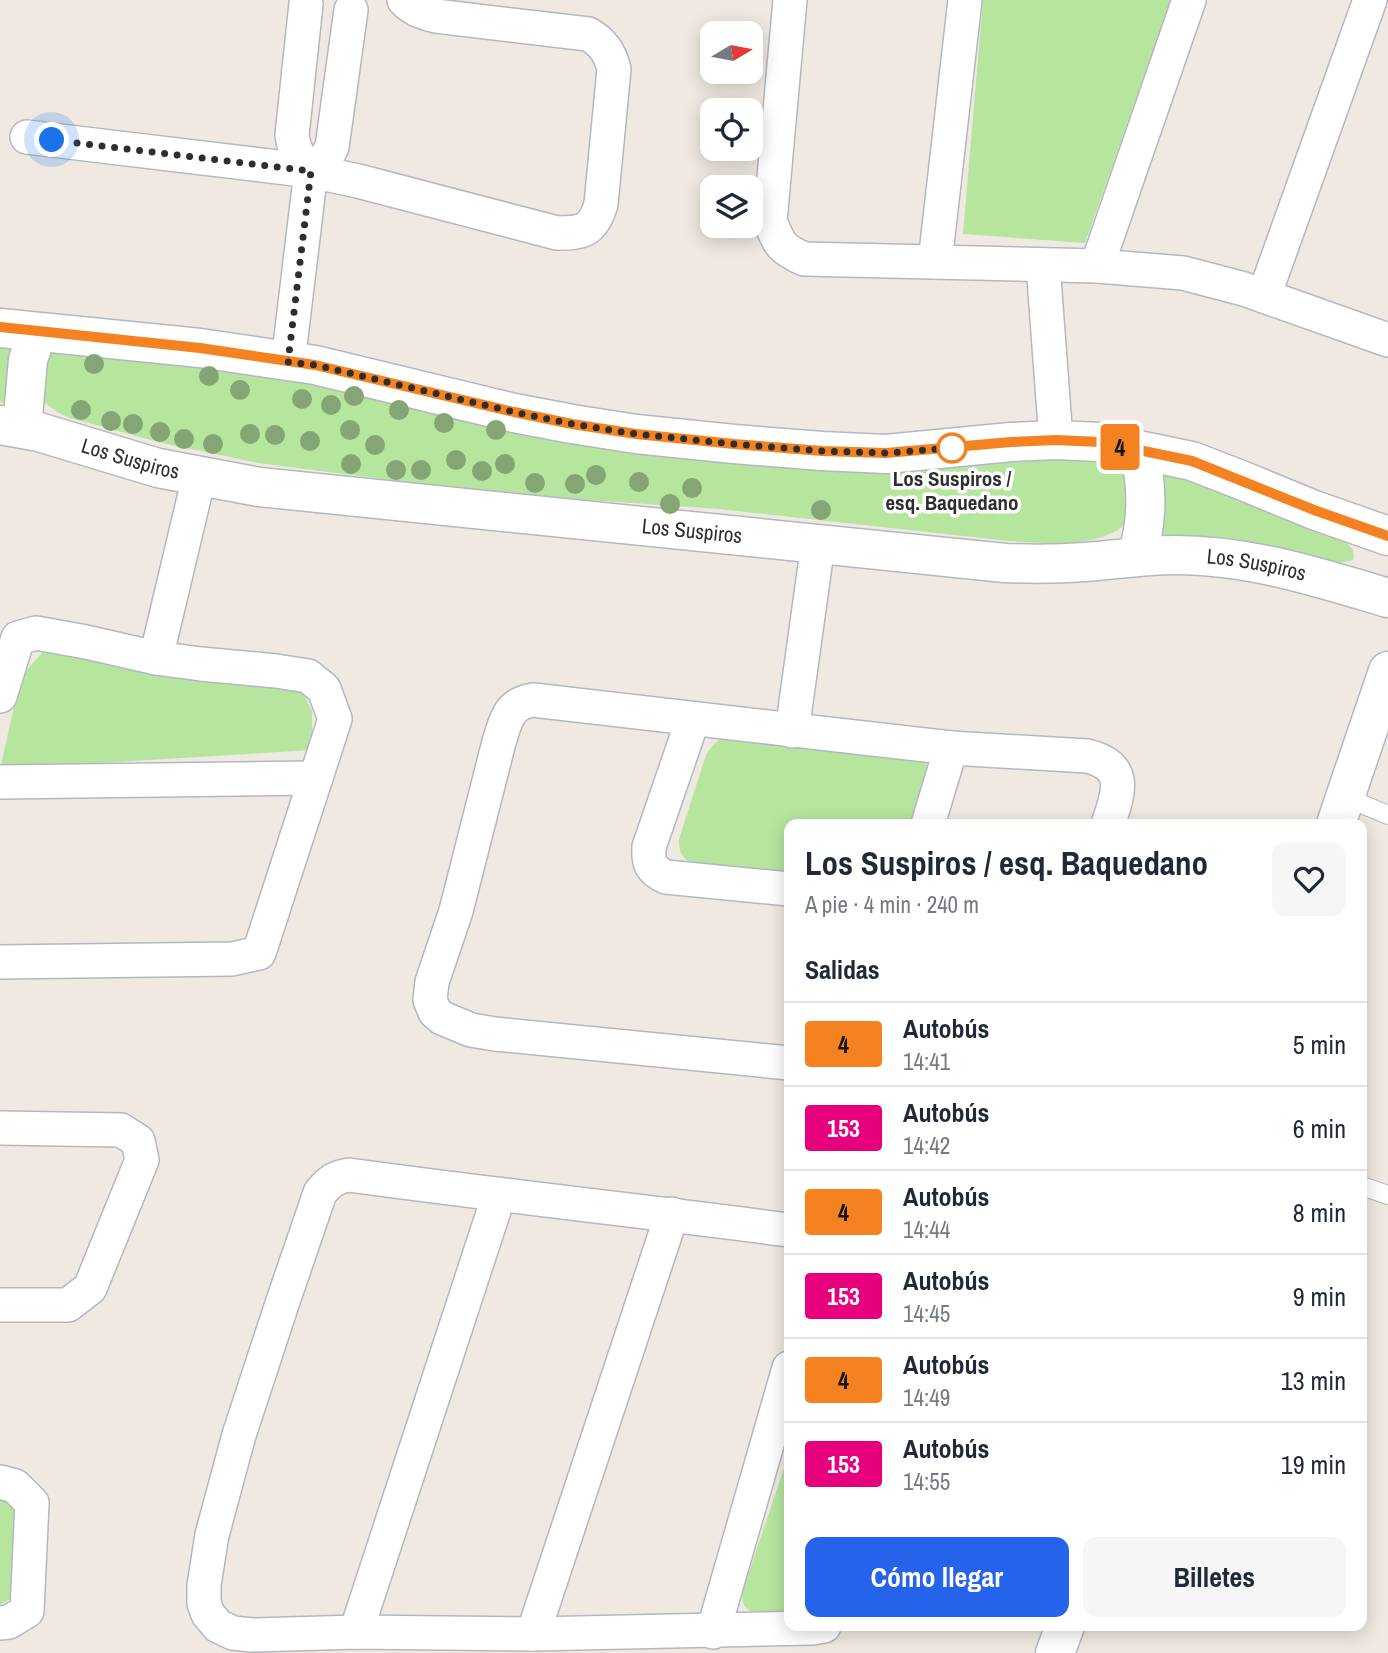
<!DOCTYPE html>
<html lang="es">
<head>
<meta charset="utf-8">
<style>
  :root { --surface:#fff; --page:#f6f6f7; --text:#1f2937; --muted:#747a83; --line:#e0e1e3; --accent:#2563eb }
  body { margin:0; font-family:"Archivo Narrow",sans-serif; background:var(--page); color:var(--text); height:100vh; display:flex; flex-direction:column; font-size:26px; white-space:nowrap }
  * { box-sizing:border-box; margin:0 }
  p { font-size:23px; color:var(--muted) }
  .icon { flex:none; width:38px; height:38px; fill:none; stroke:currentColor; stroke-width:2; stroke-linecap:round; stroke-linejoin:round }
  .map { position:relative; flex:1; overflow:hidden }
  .side { position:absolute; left:784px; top:819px; width:583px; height:812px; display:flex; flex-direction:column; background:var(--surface); border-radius:14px; box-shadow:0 4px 18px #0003 }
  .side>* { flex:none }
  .badge { padding:0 14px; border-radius:5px; font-size:24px; line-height:46px }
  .needle { width:46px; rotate:80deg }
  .tools { position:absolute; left:700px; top:21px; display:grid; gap:14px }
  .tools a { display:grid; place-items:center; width:63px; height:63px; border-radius:14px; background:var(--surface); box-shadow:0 4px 18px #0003; font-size:35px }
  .you { position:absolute; width:35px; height:35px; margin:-18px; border:5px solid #fff; border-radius:50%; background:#1a73e8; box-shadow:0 0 0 10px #1a73e833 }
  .map>.badge { position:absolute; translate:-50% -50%; box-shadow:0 0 0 4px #fff }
  h2 { padding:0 21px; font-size:26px; line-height:63px }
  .round { display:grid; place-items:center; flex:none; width:74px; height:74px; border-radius:14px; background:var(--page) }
  .headline { display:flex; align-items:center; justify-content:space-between; height:119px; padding:0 21px }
  h1 { font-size:33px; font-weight:700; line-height:52px }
  .action { display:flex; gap:14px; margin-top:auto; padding:14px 21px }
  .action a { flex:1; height:80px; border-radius:14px; background:var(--accent); color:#fff; font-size:28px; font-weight:700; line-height:80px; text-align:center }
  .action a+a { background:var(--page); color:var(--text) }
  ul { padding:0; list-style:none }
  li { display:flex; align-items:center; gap:21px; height:84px; padding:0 21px; border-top:2px solid var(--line) }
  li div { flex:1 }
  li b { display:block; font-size:26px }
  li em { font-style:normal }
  li .badge { min-width:77px; font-weight:700; text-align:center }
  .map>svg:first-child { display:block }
  .green { fill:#b6e59e }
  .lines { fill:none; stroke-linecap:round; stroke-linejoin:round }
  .lane-casing { stroke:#b4b7c1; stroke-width:20 }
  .street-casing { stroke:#b4b7c1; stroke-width:36 }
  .secondary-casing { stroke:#b4b7c1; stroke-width:41 }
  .lane { stroke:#fff; stroke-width:18 }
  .street { stroke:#fff; stroke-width:33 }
  .secondary { stroke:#fff; stroke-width:38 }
  .tree { fill:#84a574 }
  .line-casing { stroke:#fff; stroke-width:16 }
  .line { stroke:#f58220; stroke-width:10 }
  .walk { stroke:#2e2e2e; stroke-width:7; stroke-dasharray:0 12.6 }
  .stop-dot { fill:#fff; stroke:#f58220; stroke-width:3.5 }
  .labels { text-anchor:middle; stroke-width:7; stroke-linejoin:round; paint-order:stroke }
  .street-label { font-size:21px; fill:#2e2e2e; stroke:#fff }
  .stop-label { font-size:21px; font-weight:bold; fill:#2e2e2e; stroke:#fff }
</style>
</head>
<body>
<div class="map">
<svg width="1388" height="1653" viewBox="0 0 1388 1653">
  <rect width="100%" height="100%" fill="#efe9e1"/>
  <!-- green -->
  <g class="green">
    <path d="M983 0H1171L1085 243 963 234Z"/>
    <path d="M0 342 26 343 12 404 0 402Z"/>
    <path d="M60 348 964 462 1113 457 1128 471 1130 518C1126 522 1122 527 1118 530 1087 548 1044 543 1009 541L719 509 500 494 258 463 162 443 70 418 57 412 43 401C43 379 36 358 60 348Z"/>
    <path d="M1166 466 1302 518 1349 545 1353 550 1354 559C1334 572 1258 543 1232 539 1206 535 1182 535 1157 539Z"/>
    <path d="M43 652 302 691 312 711V750L0 769 21 676Z"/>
    <path d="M727 737 922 758 927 766 929 777 914 824H789V874L693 864C683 859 678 851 679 839L706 755C712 745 716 740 727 737Z"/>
    <path d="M789 1453V1611L753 1612C741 1607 741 1598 744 1587Z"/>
    <path d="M0 1496 21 1515 15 1596 0 1605Z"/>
  </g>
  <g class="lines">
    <defs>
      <g id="lane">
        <path d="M1345 797 1388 815"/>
        <path d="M1362 1186 1388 1195"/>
      </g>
      <g id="street">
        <path d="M790 0 770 221C780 245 780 248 804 259L1097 266 1183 273 1244 289 1388 340"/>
        <path d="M306 4 292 135C294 152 300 158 311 171"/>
        <path d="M27 137 311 171 358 181 557 233C583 233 593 231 601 204L614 69C610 53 603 42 588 34L436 16C424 13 413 10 404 0"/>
        <path d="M935 262 965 0"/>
        <path d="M1043 265 1056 440"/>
        <path d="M1097 266 1189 0"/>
        <path d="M1264 296 1370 0"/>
        <path d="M288 362 311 171 326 158 332 147 351 10"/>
        <path d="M156 658 199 477"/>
        <path d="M0 696 18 638 36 633 86 642 156 658 201 664 276 671 308 676 324 689 335 719 259 953 232 959 0 962"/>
        <path d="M693 719 649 847C648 864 651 870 666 877L789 889"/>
        <path d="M792 731 818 544"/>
        <path d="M0 782 316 778"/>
        <path d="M928 824 951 748"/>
        <path d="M789 1063 495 1034 471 1030 442 1018 435 1012 430 1000 432 982 456 911 499 742C506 720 508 704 533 700L951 748 1087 756C1129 766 1119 793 1108 824"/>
        <path d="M0 1128 121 1130 138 1141 142 1160 90 1288 68 1305H0"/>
        <path d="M789 1230C643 1211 495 1195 349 1175 335 1177 329 1182 320 1193L282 1304 239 1435 212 1535 204 1585V1603L208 1614 218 1626 233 1633 252 1635 356 1632 533 1634 813 1628 824 1626"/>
        <path d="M0 1482 15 1486 32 1503 27 1611 9 1622 0 1623"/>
        <path d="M356 1632 499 1195"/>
        <path d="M713 1632 789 1368"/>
        <path d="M533 1634 672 1214"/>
      </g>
      <g id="secondary">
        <path d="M0 328 200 348 315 365 514 413 572 424 636 434 734 444 822 451 886 454 1011 442 1056 440 1100 442 1192 461 1241 480 1314 510 1388 536"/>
        <path id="s1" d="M0 425 39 432 158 468 259 487 1005 563C1031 564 1058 564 1085 562 1115 560 1144 555 1175 555 1249 555 1318 577 1388 598"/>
        <path d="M22 428 28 360 37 332"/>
        <path d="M1137 556C1148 521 1148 487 1139 451"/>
        <path d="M1336 824 1388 671"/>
        <path d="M1055 1653 1065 1626"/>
      </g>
    </defs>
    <!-- lane casing -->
    <use href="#lane" class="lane-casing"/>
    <!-- street casing -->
    <use href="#street" class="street-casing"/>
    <!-- secondary casing -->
    <use href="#secondary" class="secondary-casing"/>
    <!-- lane -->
    <use href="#lane" class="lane"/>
    <!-- street -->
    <use href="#street" class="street"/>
    <!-- secondary -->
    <use href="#secondary" class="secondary"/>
  </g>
  <!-- trees -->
  <g class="tree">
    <circle cx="94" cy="364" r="10"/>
    <circle cx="209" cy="376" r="10"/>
    <circle cx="240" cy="390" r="10"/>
    <circle cx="354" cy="396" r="10"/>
    <circle cx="302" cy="399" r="10"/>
    <circle cx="331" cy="405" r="10"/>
    <circle cx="81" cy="410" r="10"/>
    <circle cx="399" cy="410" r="10"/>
    <circle cx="111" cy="421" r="10"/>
    <circle cx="444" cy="423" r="10"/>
    <circle cx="133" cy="424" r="10"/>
    <circle cx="350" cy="430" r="10"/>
    <circle cx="496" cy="430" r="10"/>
    <circle cx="160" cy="432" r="10"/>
    <circle cx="250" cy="434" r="10"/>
    <circle cx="275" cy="435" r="10"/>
    <circle cx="184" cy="439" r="10"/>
    <circle cx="310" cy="441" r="10"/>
    <circle cx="213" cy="444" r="10"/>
    <circle cx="375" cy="445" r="10"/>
    <circle cx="456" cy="460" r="10"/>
    <circle cx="351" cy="464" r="10"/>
    <circle cx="505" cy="464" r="10"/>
    <circle cx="396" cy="470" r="10"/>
    <circle cx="421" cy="470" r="10"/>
    <circle cx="482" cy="471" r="10"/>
    <circle cx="596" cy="475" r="10"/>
    <circle cx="639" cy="482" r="10"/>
    <circle cx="535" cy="483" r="10"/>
    <circle cx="575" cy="484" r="10"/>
    <circle cx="692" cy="488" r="10"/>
    <circle cx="670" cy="504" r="10"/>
    <circle cx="821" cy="510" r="10"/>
  </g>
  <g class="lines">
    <defs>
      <path id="line" d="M0 327 200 348 315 365 514 412 572 424 636 434 734 444 822 451 886 453 1011 442 1056 440 1100 442 1192 461 1314 510 1388 536"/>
    </defs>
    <!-- line casing -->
    <use href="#line" class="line-casing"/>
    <!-- line -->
    <use href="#line" class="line"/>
    <!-- walk -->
    <path class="walk" d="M52 140 311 171 288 362 315 365 514 412 572 424 636 434 734 444 822 451 886 453 952 448"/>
  </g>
  <!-- markers -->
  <circle class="stop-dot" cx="952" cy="448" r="14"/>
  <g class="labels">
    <!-- street labels -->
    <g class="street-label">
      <text dy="7" stroke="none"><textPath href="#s1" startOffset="135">Los Suspiros</textPath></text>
      <text dy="7" stroke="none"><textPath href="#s1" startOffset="702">Los Suspiros</textPath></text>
      <text dy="7" stroke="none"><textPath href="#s1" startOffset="1269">Los Suspiros</textPath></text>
    </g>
    <!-- stop labels -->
    <g class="stop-label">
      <text x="952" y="486">Los Suspiros /<tspan x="952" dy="24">esq. Baquedano</tspan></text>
    </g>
  </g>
</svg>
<div class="tools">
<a><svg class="needle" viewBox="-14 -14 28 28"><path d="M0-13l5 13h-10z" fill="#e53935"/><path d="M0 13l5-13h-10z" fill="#747a83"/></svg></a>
<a><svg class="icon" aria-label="locate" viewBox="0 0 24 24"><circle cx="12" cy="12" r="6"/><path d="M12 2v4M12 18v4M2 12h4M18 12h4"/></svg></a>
<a><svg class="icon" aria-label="layers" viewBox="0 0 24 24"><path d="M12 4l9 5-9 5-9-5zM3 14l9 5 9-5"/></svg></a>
</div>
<div class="you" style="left:52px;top:140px"></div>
<b class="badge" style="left:1120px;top:447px;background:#f58220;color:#111">4</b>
<section class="side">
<div class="headline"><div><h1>Los Suspiros / esq. Baquedano</h1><p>A pie · 4 min · 240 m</p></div><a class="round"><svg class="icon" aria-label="heart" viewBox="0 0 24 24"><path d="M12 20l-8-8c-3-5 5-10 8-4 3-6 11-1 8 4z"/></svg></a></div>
<h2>Salidas</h2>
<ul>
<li><span class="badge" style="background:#f58220;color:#111">4</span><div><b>Autobús</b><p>14:41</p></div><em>5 min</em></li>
<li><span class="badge" style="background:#e6007e;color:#fff">153</span><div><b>Autobús</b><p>14:42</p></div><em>6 min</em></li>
<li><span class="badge" style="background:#f58220;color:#111">4</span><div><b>Autobús</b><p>14:44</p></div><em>8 min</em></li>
<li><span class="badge" style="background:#e6007e;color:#fff">153</span><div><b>Autobús</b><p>14:45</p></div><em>9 min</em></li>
<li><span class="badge" style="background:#f58220;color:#111">4</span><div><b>Autobús</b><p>14:49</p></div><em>13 min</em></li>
<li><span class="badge" style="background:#e6007e;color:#fff">153</span><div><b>Autobús</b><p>14:55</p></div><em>19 min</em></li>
</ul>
<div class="action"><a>Cómo llegar</a><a>Billetes</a></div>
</section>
</div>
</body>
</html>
